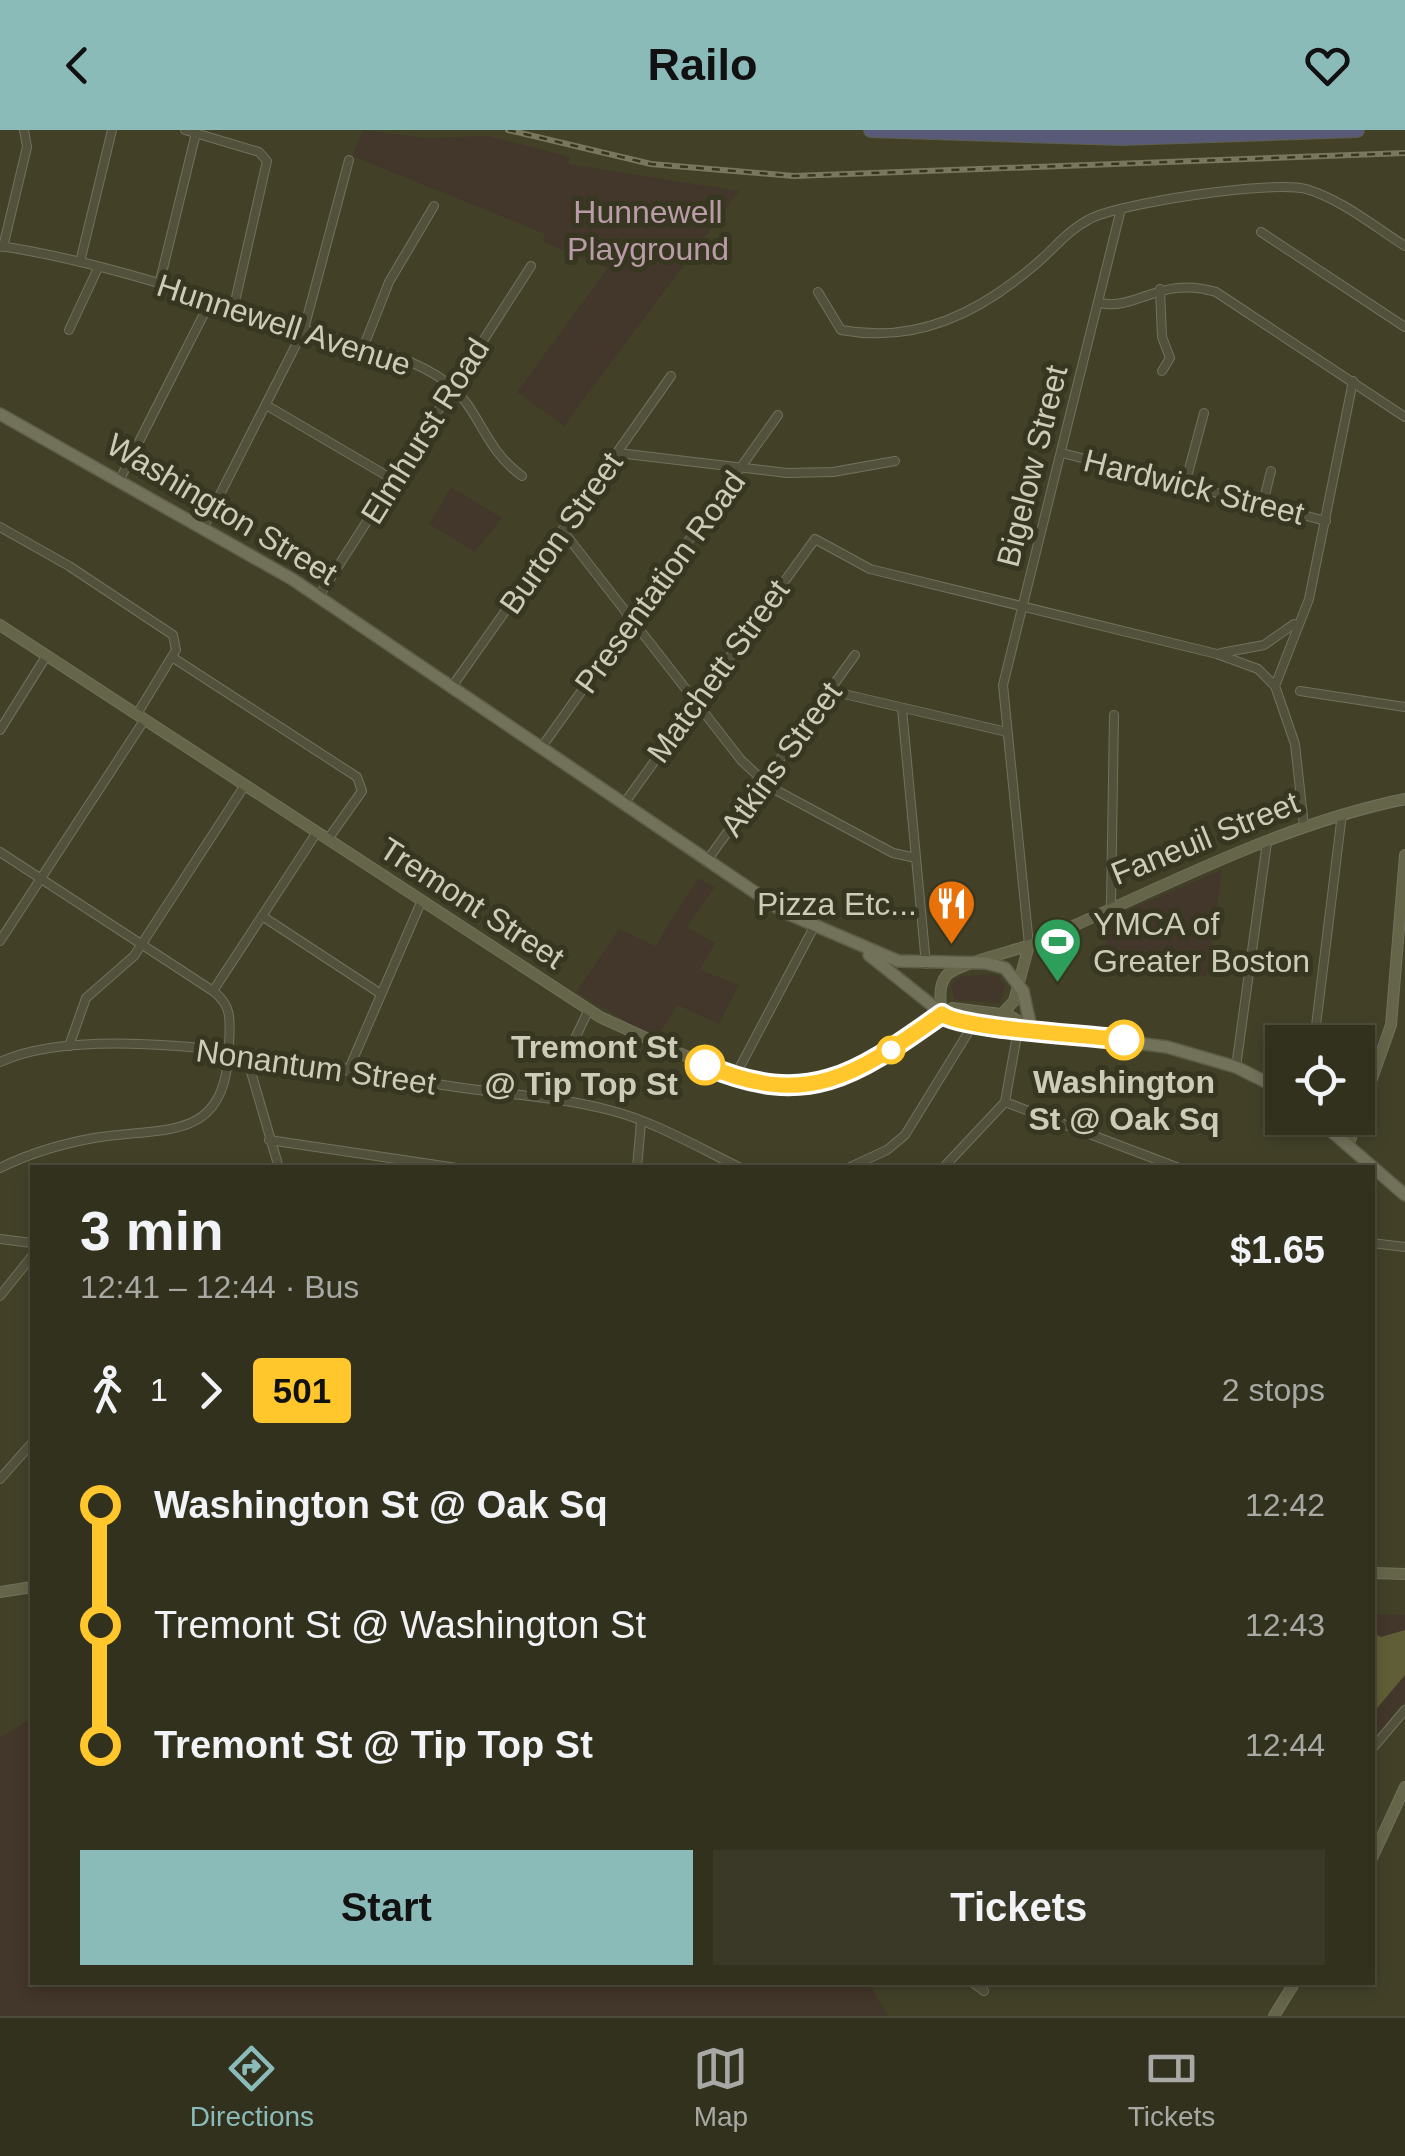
<!DOCTYPE html>
<html lang="en">
<head>
<meta charset="utf-8">
<style>
  :root { --surface:#32311e; --page:#3a3927; --text:#f1f3f6; --muted:#a8a9a4; --line:#4d4c3c; --accent:#8bbbb9 }
  body { margin:0; font-family:Arial,sans-serif; background:var(--page); color:var(--text); height:100vh; display:flex; flex-direction:column; font-size:38px; white-space:nowrap }
  * { box-sizing:border-box; margin:0 }
  p { font-size:32px; color:var(--muted) }
  .icon { flex:none; width:55px; height:55px; fill:none; stroke:currentColor; stroke-width:2; stroke-linecap:round; stroke-linejoin:round }
  .map { position:relative; flex:1; overflow:hidden }
  .drawer { position:absolute; left:30px; top:1035px; width:1345px; height:820px; display:flex; flex-direction:column; background:var(--surface); border-radius:0px; box-shadow:0 5px 15px #0003,0 0 0 2px var(--line) }
  .drawer>* { flex:none }
  .badge { padding:0 20px; border-radius:8px; font-size:35px; line-height:65px }
  .controls { position:absolute; left:1265px; top:895px; display:grid; gap:20px }
  .controls a { display:grid; place-items:center; width:110px; height:110px; border-radius:0px; background:var(--surface); box-shadow:0 5px 15px #0003,0 0 0 2px var(--line); font-size:50px }
  .map>.badge { position:absolute; translate:-50% -50%; box-shadow:0 0 0 5px #fff }
  .legs { display:flex; align-items:center; gap:15px; height:110px; padding:0 50px; font-size:32px }
  .legs p { margin-inline-start:auto }
  .head { display:flex; align-items:center; justify-content:space-between; height:170px; padding:0 50px }
  h1 { font-size:55px; font-weight:700; line-height:75px }
  .primary-button { display:flex; gap:20px; margin-top:auto; padding:20px 50px }
  .primary-button a { flex:1; height:115px; border-radius:0px; background:var(--accent); color:#111; font-size:40px; font-weight:700; line-height:115px; text-align:center }
  .primary-button a+a { background:var(--page); color:var(--text) }
  ul { padding:0 50px; list-style:none }
  li { display:flex; align-items:center; gap:35px; height:120px; font-size:38px }
  li i { display:grid; place-items:center; width:15px; height:100%; margin:0 12px; background:currentColor }
  li i::after { content:''; width:25px; height:25px; margin:-12px; border:8px solid; border-radius:50%; background:var(--surface) }
  li p { margin-inline-start:auto }
  li:first-child i { background:linear-gradient(#0000 50%,currentColor 0) }
  li:last-child i { background:linear-gradient(currentColor 50%,#0000 0) }
  header { display:flex; justify-content:space-between; align-items:center; height:130px; padding:0 50px; background:var(--accent); color:#111; font-size:45px; font-weight:700 }
  .menu { display:flex; justify-content:space-around; align-items:center; height:140px; border-top:2px solid var(--line); background:var(--surface); font-size:28px; color:var(--muted) }
  .menu a { display:grid; justify-items:center; gap:5px }
  .menu .current { color:var(--accent) }
  .map>svg:first-child { display:block }
  .green { fill:#43362a }
  .water { fill:#605e36 }
  .lines { fill:none; stroke-linecap:round; stroke-linejoin:round }
  .street-casing { stroke:#72715d; stroke-width:10 }
  .secondary-casing { stroke:#72715d; stroke-width:12 }
  .primary-casing { stroke:#5e5d49; stroke-width:14 }
  .highway-casing { stroke:#5f5f4a; stroke-width:16 }
  .street { stroke:#52513c; stroke-width:8 }
  .secondary { stroke:#65654a; stroke-width:10 }
  .primary { stroke:#72715a; stroke-width:11 }
  .highway { stroke:#595a78; stroke-width:14 }
  .rail-casing { stroke:#79785e; stroke-width:6 }
  .rail { stroke:#373721; stroke-width:2.5; stroke-dasharray:8; stroke-linecap:butt }
  .line-1-casing { stroke:#fff; stroke-width:22 }
  .line-1 { stroke:#ffc72c; stroke-width:15 }
  .stop-1-dot { fill:#fff; stroke:#ffc72c; stroke-width:5 }
  .labels { text-anchor:middle; stroke-width:10; stroke-linejoin:round; paint-order:stroke }
  .park-label { font-size:32px; fill:#ba9ca8; stroke:#373721 }
  .street-label { font-size:32px; fill:#ccccb9; stroke:#373721 }
  .poi-label { font-size:32px; fill:#ccccb9; stroke:#373721; text-anchor:end }
  .stop-label { font-size:32px; font-weight:bold; fill:#ccccb9; stroke:#373721; text-anchor:end }
</style>
</head>
<body>
<header><svg class="icon" aria-label="back" viewBox="0 0 24 24"><path d="M15 5l-7 7 7 7"/></svg>Railo<svg class="icon" aria-label="heart" viewBox="0 0 24 24"><path d="M12 20l-8-8c-3-5 5-10 8-4 3-6 11-1 8 4z"/></svg></header>
<div class="map">
<svg width="1405" height="1886" viewBox="0 0 1405 1886">
  <rect width="100%" height="100%" fill="#424128"/>
  <!-- green -->
  <g class="green">
    <path d="M363 0 425 8 488 6 570 27 568 34 739 61 564 296 517 262 608 138 543 112 545 104 352 26Z"/>
    <path d="M451 357 502 388 475 422 429 394Z"/>
    <path d="M1222 740 1207 846 1104 834 1109 788Z"/>
    <path d="M698 748 715 757 687 797 715 813 700 840 739 855 719 894 678 875 656 909 576 862 619 799 655 816Z"/>
    <path d="M989 844 998 845 1005 855 1000 873 955 870 951 855 959 847Z"/>
    <path d="M1372 1484 1405 1485V1571L1373 1608Z"/>
    <path d="M29 1590 32 1852H868L888 1886H0V1608Z"/>
  </g>
  <!-- water -->
  <path class="water" d="M1405 1500V1545L1373 1583V1502L1381 1507Z"/>
  <g class="lines">
    <defs>
      <g id="street">
        <path d="M185 0 259 22 267 31 234 176"/>
        <path d="M1261 102 1405 197"/>
        <path d="M0 116C106 132 209 169 310 201 354 215 409 224 446 252 482 280 481 316 522 346"/>
        <path d="M3 117 27 17 24 0"/>
        <path d="M80 132 112 0"/>
        <path d="M159 155 196 3"/>
        <path d="M1160 159 1162 207 1170 228 1162 241"/>
        <path d="M818 162 841 200C917 214 979 183 1036 134 1054 119 1067 101 1088 90 1118 73 1273 50 1306 59 1341 69 1375 97 1405 116"/>
        <path d="M1100 173C1137 181 1161 145 1216 162L1405 287"/>
        <path d="M69 200 98 138"/>
        <path d="M363 218 389 152 434 76"/>
        <path d="M266 275 394 350"/>
        <path d="M618 323 787 343 833 342 895 331"/>
        <path d="M1062 323 1326 391"/>
        <path d="M120 349 211 170"/>
        <path d="M1185 354 1204 283"/>
        <path d="M1263 373 1271 341"/>
        <path d="M204 396 304 199 349 30"/>
        <path d="M0 397 69 436 173 505 176 520 137 584"/>
        <path d="M563 401 741 630 770 657 893 723 916 728"/>
        <path d="M319 466 531 136"/>
        <path d="M1221 523 1264 515 1294 494"/>
        <path d="M172 527 357 647 362 661 328 709"/>
        <path d="M451 558 671 246"/>
        <path d="M831 561 1007 602"/>
        <path d="M1300 561 1405 577"/>
        <path d="M902 579 926 834"/>
        <path d="M0 600 47 525"/>
        <path d="M541 618 778 285"/>
        <path d="M623 675 815 409 870 439 1217 524 1258 539 1275 556"/>
        <path d="M1304 696 1295 614 1275 556 1309 469 1353 251"/>
        <path d="M0 722 213 861C233 876 230 892 229 915 226 1014 167 996 94 1008 61 1014 30 1023 0 1038"/>
        <path d="M706 732 855 525"/>
        <path d="M1111 775 1114 585"/>
        <path d="M262 786 381 864"/>
        <path d="M0 811 145 589"/>
        <path d="M1029 815 1003 555 1121 79"/>
        <path d="M213 861 317 702"/>
        <path d="M1314 912 1342 684"/>
        <path d="M69 916 86 868 134 826 245 655"/>
        <path d="M570 919 589 879"/>
        <path d="M246 925 279 1038"/>
        <path d="M0 932C100 886 332 938 443 955 497 964 556 966 609 980 654 991 699 1018 741 1038"/>
        <path d="M1236 937 1267 712"/>
        <path d="M348 941 422 770"/>
        <path d="M734 948 814 797"/>
        <path d="M1005 972 1179 1038"/>
        <path d="M269 1010 457 1038"/>
        <path d="M637 1038 641 992"/>
        <path d="M848 1038 887 1020 905 1005 974 893"/>
        <path d="M943 1038 1005 972 1019 894"/>
        <path d="M0 1109 32 1113"/>
        <path d="M1372 1113 1405 1117"/>
        <path d="M0 1166 32 1126"/>
        <path d="M0 1349 32 1313"/>
        <path d="M1372 1619 1405 1580"/>
        <path d="M972 1852 984 1861"/>
      </g>
      <g id="secondary">
        <path d="M0 495 600 887 734 948 786 958 836 949 871 932 952 878 1008 885 1031 898"/>
        <path d="M942 883C940 872 938 856 946 846 956 833 1014 822 1032 814 1155 762 1273 696 1405 669"/>
        <path d="M999 887 1014 871 1029 815"/>
        <path d="M1348 1016 1391 895 1405 725"/>
        <path d="M1372 1443 1405 1444"/>
        <path d="M0 1462 32 1457"/>
        <path d="M1372 1728 1405 1657"/>
        <path d="M1274 1886 1295 1852"/>
      </g>
      <g id="primary">
        <path d="M0 284 292 449 784 782 898 831 986 833 1005 838 1023 861 1031 898"/>
        <path d="M869 825 948 888 1167 917 1236 937 1282 960"/>
        <path d="M1316 988 1405 1065"/>
      </g>
      <path id="highway" d="M871 0 1122 8 1357 0"/>
    </defs>
    <!-- street casing -->
    <use href="#street" class="street-casing"/>
    <!-- secondary casing -->
    <use href="#secondary" class="secondary-casing"/>
    <!-- primary casing -->
    <use href="#primary" class="primary-casing"/>
    <!-- highway casing -->
    <use href="#highway" class="highway-casing"/>
    <!-- street -->
    <use href="#street" class="street"/>
    <!-- secondary -->
    <use href="#secondary" class="secondary"/>
    <!-- primary -->
    <use href="#primary" class="primary"/>
    <!-- highway -->
    <use href="#highway" class="highway"/>
    <defs>
      <path id="rail" d="M508 0 651 34 794 46 1405 23"/>
    </defs>
    <!-- rail casing -->
    <use href="#rail" class="rail-casing"/>
    <!-- rail -->
    <use href="#rail" class="rail"/>
  </g>
  <g class="lines">
    <defs>
      <path id="line-1" d="M705 935C809 980 857 944 942 884 962 899 1090 905 1124 910"/>
    </defs>
    <!-- line-1 casing -->
    <use href="#line-1" class="line-1-casing"/>
    <!-- line-1 -->
    <use href="#line-1" class="line-1"/>
  </g>
  <!-- icons -->
  <defs>
    <symbol id="restaurant-pin" viewBox="-11 -11 22 30"><path d="M0 17L-7.5 6A9.5 9.5 0 1 1 7.5 6Z" fill="#e8710a" stroke="#373721"/><path d="M-5-6h1v4h1v-4h1v4h1v-4h1v5L-1.5 .5V6h-2V.5L-5-1ZM5-6V6H3V1.5H1.5Q1.5-4 5-6Z" fill="#fff"/></symbol>
    <symbol id="stadium-pin" viewBox="-11 -11 22 30"><path d="M0 17L-7.5 6A9.5 9.5 0 1 1 7.5 6Z" fill="#2e9e5b" stroke="#373721"/><path d="M0-5a6.5 5 0 1 0 0 10a6.5 5 0 1 0 0-10ZM-3.5-1.8h7v3.6h-7Z" fill="#fff"/></symbol>
  </defs>
  <g fill-rule="evenodd">
    <use href="#restaurant-pin" x="924" y="746" width="55" height="75"/>
    <use href="#stadium-pin" x="1030" y="784" width="55" height="75"/>
  </g>
  <!-- markers -->
  <g class="stop-1-dot">
    <circle cx="1124" cy="910" r="18"/>
    <circle cx="891" cy="920" r="12"/>
    <circle cx="705" cy="935" r="18"/>
  </g>
  <g class="labels">
    <!-- park labels -->
    <g class="park-label">
      <text x="648" y="93">Hunnewell<tspan x="648" dy="37">Playground</tspan></text>
    </g>
    <!-- street labels -->
    <g class="street-label">
      <text transform="translate(284 195) rotate(18)" y="11">Hunnewell Avenue</text>
      <text transform="translate(425 301) rotate(-58)" y="11">Elmhurst Road</text>
      <text transform="translate(1032 336) rotate(-76)" y="11">Bigelow Street</text>
      <text transform="translate(1194 357) rotate(14)" y="11">Hardwick Street</text>
      <text transform="translate(222 379) rotate(31)" y="11">Washington Street</text>
      <text transform="translate(561 403) rotate(-55)" y="11">Burton Street</text>
      <text transform="translate(660 452) rotate(-54)" y="11">Presentation Road</text>
      <text transform="translate(718 541) rotate(-54)" y="11">Matchett Street</text>
      <text transform="translate(781 629) rotate(-54)" y="11">Atkins Street</text>
      <text transform="translate(1205 708) rotate(-22)" y="11">Faneuil Street</text>
      <text transform="translate(472 773) rotate(33)" y="11">Tremont Street</text>
      <text transform="translate(316 937) rotate(8)" y="11">Nonantum Street</text>
    </g>
    <!-- poi labels -->
    <g class="poi-label">
      <text x="917" y="785">Pizza Etc...</text>
      <text x="1093" y="805" text-anchor="start">YMCA of<tspan x="1093" dy="37">Greater Boston</tspan></text>
    </g>
    <!-- stop labels -->
    <g class="stop-label">
      <text x="678" y="928">Tremont St<tspan x="678" dy="37">@ Tip Top St</tspan></text>
      <text x="1124" y="963" text-anchor="middle">Washington<tspan x="1124" dy="37">St @ Oak Sq</tspan></text>
    </g>
  </g>
</svg>
<div class="controls">
<a><svg class="icon" aria-label="locate" viewBox="0 0 24 24"><circle cx="12" cy="12" r="6"/><path d="M12 2v4M12 18v4M2 12h4M18 12h4"/></svg></a>
</div>
<section class="drawer">
<div class="head"><div><h1>3 min</h1><p>12:41 – 12:44 · Bus</p></div><b>$1.65</b></div>
<div class="legs"><svg class="icon" aria-label="walk" viewBox="0 0 24 24"><circle cx="13" cy="4" r="2"/><path d="M13 8l-2 6 4 7M11 14l-3 7M7 12l3-4h3l4 4"/></svg>1<svg class="icon" aria-label="forward" viewBox="0 0 24 24"><path d="M9 5l7 7-7 7"/></svg><b class="badge" style="background:#ffc72c;color:#111">501</b><p>2 stops</p></div>
<ul>
<li><i style="color:#ffc72c"></i><b>Washington St @ Oak Sq</b><p>12:42</p></li>
<li><i style="color:#ffc72c"></i><span>Tremont St @ Washington St</span><p>12:43</p></li>
<li><i style="color:#ffc72c"></i><b>Tremont St @ Tip Top St</b><p>12:44</p></li>
</ul>
<div class="primary-button"><a>Start</a><a>Tickets</a></div>
</section>
</div>
<nav class="menu">
<a class="current"><svg class="icon" aria-label="directions" viewBox="0 0 24 24"><path d="M12 3l9 9-9 9-9-9zM9 14v-3h6M13 9l2 2-2 2"/></svg>Directions</a>
<a><svg class="icon" aria-label="map" viewBox="0 0 24 24"><path d="M3 6l6-2 6 2 6-2v14l-6 2-6-2-6 2zM9 4v14M15 6v14"/></svg>Map</a>
<a><svg class="icon" aria-label="tickets" viewBox="0 0 24 24"><path d="M3 7h18v10H3zM15 7v10"/></svg>Tickets</a>
</nav>
</body>
</html>
